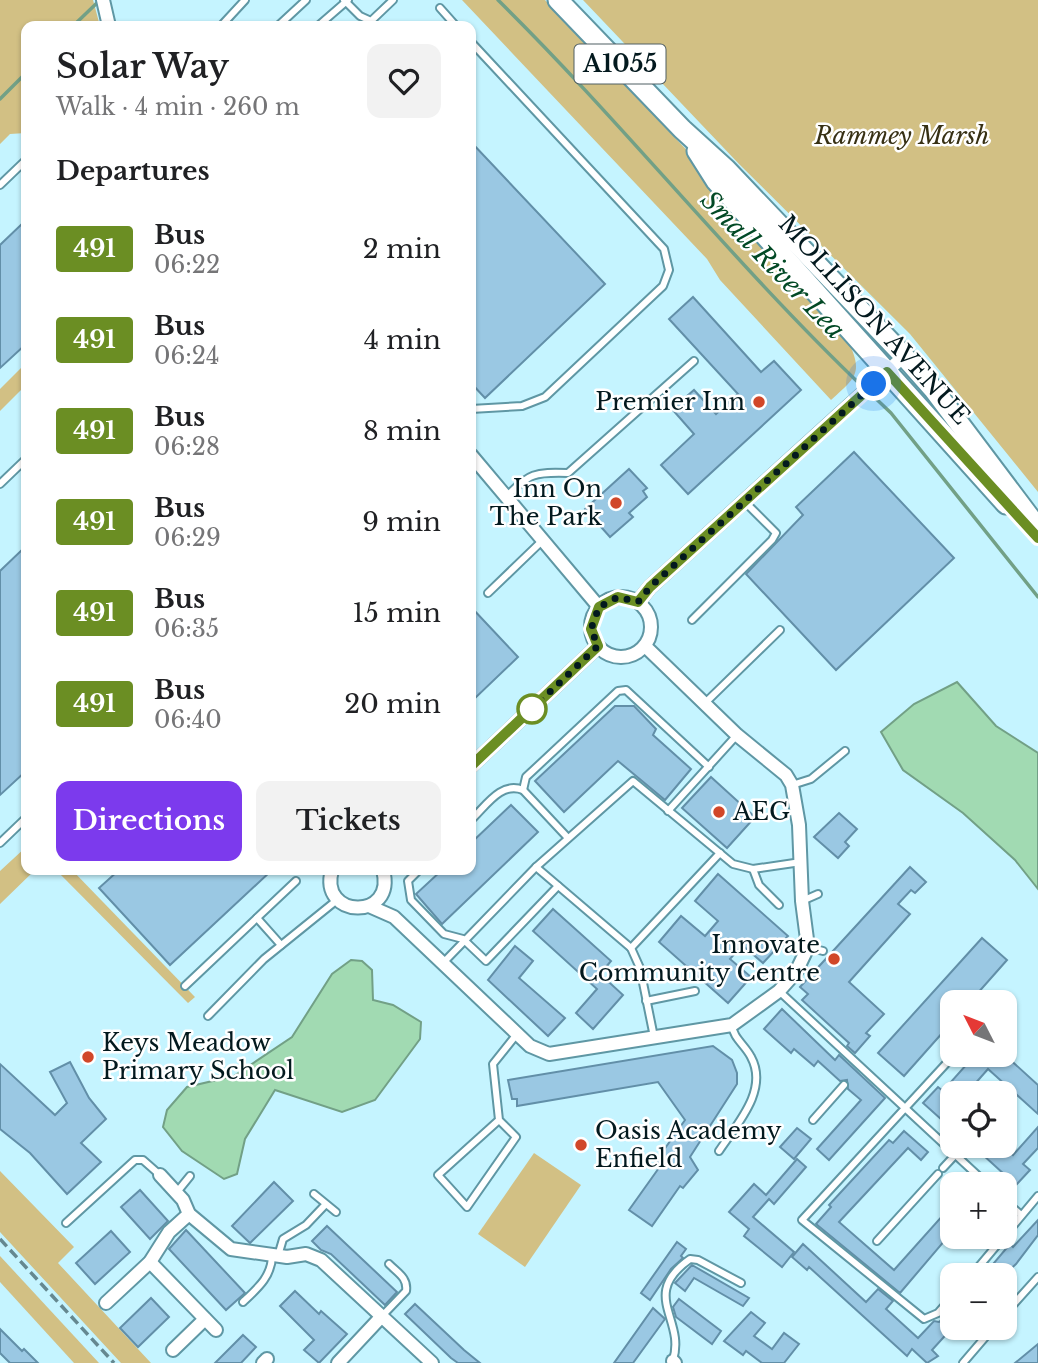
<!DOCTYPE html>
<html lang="en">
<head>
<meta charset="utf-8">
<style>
  :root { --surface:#fff; --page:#f2f2f2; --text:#202124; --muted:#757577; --accent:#7c3aed }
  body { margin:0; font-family:"Libre Baskerville",serif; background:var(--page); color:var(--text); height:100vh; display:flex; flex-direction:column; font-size:26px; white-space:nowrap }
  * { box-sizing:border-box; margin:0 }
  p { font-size:23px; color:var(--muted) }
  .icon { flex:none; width:38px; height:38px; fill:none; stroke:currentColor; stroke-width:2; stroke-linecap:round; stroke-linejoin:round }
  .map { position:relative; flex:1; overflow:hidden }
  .details { position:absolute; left:21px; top:21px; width:455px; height:854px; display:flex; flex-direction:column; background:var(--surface); border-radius:14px; box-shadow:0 2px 5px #0004 }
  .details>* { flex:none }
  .badge { padding:0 14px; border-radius:5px; font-size:24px; line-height:46px }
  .needle { width:46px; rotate:312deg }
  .controls { position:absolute; left:940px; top:990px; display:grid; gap:14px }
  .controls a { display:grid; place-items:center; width:77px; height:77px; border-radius:14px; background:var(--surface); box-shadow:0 2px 5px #0004; font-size:35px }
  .you { position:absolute; width:35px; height:35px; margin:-18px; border:5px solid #fff; border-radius:50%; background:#1a73e8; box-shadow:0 0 0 10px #1a73e833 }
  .map>.badge { position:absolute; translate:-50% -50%; box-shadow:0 0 0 4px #fff }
  h2 { padding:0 35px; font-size:26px; line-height:63px }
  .round { display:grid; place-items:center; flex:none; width:74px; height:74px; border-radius:14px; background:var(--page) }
  .headline { display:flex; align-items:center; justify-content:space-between; height:119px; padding:0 35px }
  h1 { font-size:33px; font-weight:600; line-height:52px }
  .cta { display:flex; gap:14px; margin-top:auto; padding:14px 35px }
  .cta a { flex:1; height:80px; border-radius:14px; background:var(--accent); color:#fff; font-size:28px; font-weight:600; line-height:80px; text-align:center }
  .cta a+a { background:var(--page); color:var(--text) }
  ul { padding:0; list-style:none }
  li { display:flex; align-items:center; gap:21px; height:91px; padding:0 35px }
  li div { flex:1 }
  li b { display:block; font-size:26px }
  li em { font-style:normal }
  li .badge { min-width:77px; font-weight:700; text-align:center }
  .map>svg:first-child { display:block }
  .green { fill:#d2c084 }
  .water { fill:#a1dab2; stroke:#72a086; stroke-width:2 }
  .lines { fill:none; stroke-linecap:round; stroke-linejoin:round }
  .stream { stroke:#72a086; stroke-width:3.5 }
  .building { fill:#9ac8e3; stroke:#628fa8; stroke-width:2 }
  .lane-casing { stroke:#5f97a4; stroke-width:10 }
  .street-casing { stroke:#5f97a4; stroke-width:16 }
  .primary-casing { stroke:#5f97a4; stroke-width:23 }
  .lane { stroke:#fff; stroke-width:6 }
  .street { stroke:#fff; stroke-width:12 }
  .primary { stroke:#fff; stroke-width:19 }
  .rail { stroke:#658890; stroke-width:3.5; stroke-dasharray:10 5; stroke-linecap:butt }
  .line-casing { stroke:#fff; stroke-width:16 }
  .line { stroke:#6b8e23; stroke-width:10 }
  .walk { stroke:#03191e; stroke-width:7; stroke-dasharray:0 12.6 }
  .poi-dot { fill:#d14729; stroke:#fff; stroke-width:2.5 }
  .stop-dot { fill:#fff; stroke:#6b8e23; stroke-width:3.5 }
  .labels { text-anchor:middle; stroke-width:5; stroke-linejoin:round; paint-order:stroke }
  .shield { fill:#fff; stroke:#4f5e62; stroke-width:2 }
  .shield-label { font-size:23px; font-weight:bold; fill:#03191e }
  .park-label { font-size:24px; font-style:italic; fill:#373014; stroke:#fff }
  .street-label { font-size:24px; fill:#03191e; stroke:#fff }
  .poi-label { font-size:24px; fill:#03191e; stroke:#fff; text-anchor:end }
  .water-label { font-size:26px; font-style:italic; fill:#024925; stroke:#fff }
</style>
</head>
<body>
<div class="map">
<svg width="1038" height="1363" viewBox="0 0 1038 1363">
  <rect width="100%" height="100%" fill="#c5f4ff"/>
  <!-- green -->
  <g class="green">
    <path d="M0 0H93L100 26H26V133L10 134 0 144Z"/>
    <path d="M462 0H545L697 161 847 339C864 373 856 377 831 400L720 280 707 259Z"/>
    <path d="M583 0H1038V492L910 334 739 164Z"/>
    <path d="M26 363V385L0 411V389Z"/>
    <path d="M26 847V870H35L0 904V871Z"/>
    <path d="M56 870H72L195 997 188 1003Z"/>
    <path d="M534 1153 581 1185 525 1267 478 1234Z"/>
    <path d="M0 1171 74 1247 58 1263 151 1363H121L0 1232Z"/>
    <path d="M0 1256 99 1363H74L0 1282Z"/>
  </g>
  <!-- water -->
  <g class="water">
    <path d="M957 682 996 726 1038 753V889L1015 860 963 813 903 770 881 732 914 704Z"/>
    <path d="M351 960 362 961 372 970 373 1000 393 1005 421 1022 420 1039 375 1100 342 1112 275 1090 245 1139 237 1174 224 1179 182 1151 163 1127 167 1110 187 1087 234 1076 292 1037 332 974Z"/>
  </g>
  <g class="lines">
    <!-- stream -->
    <g class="stream">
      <path d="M498 0C625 125 735 265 864 388"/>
      <path d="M73 26 99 1"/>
      <path d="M0 99 26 73"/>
      <path d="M870 393 891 413 1038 597"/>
    </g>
  </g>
  <!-- building -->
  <g class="building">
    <path d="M471 142 605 284 485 398 471 383Z"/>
    <path d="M26 220V344L0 368V245Z"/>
    <path d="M693 297 761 372 774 361 801 390 688 494 661 465 694 434 672 409 694 390 716 414 738 394 669 319Z"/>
    <path d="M854 452 954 558 836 670 746 574 803 515 796 507Z"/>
    <path d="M629 469 647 488 643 491 647 497 629 513 633 517 610 537 585 509Z"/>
    <path d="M26 546V771L0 795V571Z"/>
    <path d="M471 607 518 657 471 702Z"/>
    <path d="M615 706H634L656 729 653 735 691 769 665 800 618 761 564 812 535 781Z"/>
    <path d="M711 777 755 817 727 848 682 808Z"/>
    <path d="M511 805 538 832 442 924 416 894 442 870H471V843Z"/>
    <path d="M839 813 857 829 845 842 849 846 838 858 814 837Z"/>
    <path d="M910 867 926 882 915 893 911 890 898 904 910 914 849 982 884 1014 866 1033 870 1036 855 1053 847 1046 849 1043 802 1000 808 994 800 987Z"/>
    <path d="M119 870H272L170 965 99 888Z"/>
    <path d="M718 874 788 936 763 963 742 945 730 959 751 977 728 1003 659 942 681 916 705 936 718 921 695 901Z"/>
    <path d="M553 909 611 961 600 974 623 995 593 1029 576 1013 597 989 533 931Z"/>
    <path d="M982 938 1007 960 969 1003H952V1022L904 1076 878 1053Z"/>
    <path d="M515 946 533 961 519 978 565 1018 548 1036 488 980Z"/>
    <path d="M782 1009 835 1060 839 1055 885 1098 829 1160 817 1149 861 1100 848 1089 847 1080 840 1081 818 1061 814 1066 794 1049 791 1053 764 1029Z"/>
    <path d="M713 1046 732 1060 737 1073V1084L690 1157 698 1170 683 1188 680 1186 652 1226 629 1210 661 1165 656 1161 685 1120 658 1082 517 1106V1099H512L508 1080Z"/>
    <path d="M975 1055H1005L1038 1085V1114L988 1069 966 1094H952V1129L923 1103 938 1087 943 1091Z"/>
    <path d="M70 1062 89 1098 106 1119 81 1143 101 1162 67 1194 30 1153 0 1129V1064L55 1115 67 1103 50 1072Z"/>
    <path d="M1038 1127V1148L1023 1164 1030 1170 1016 1185 983 1155 991 1146H1003L1013 1155Z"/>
    <path d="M797 1128 811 1139 794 1159 780 1147Z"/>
    <path d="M904 1131 928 1152 921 1160 908 1148 839 1222 894 1270 952 1205V1232L900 1293 816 1224 831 1207 829 1205 889 1140 893 1143Z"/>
    <path d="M797 1159 806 1167 774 1204 769 1199 753 1217 794 1252 782 1267 744 1236 749 1229 729 1212 754 1184 766 1195Z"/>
    <path d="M274 1182 293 1201 250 1243 232 1226Z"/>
    <path d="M140 1190 168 1221 150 1239 121 1207Z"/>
    <path d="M1038 1220V1235L1016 1264 1003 1276H983L1010 1244 1013 1247Z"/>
    <path d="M327 1226 397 1292 385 1305 331 1254 321 1250 312 1241Z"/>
    <path d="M186 1230 245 1293 226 1310 169 1249Z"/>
    <path d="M111 1231 130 1252 95 1284 76 1263Z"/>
    <path d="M677 1242 686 1249 681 1256 683 1258 671 1269 650 1300 641 1293Z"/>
    <path d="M803 1244 866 1302 878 1289 893 1301 886 1309 918 1338 934 1321 939 1322 952 1311V1328L932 1350 938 1356 927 1363 912 1349 907 1356 809 1267 807 1270 792 1257Z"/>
    <path d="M692 1265 749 1298 743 1306 694 1278 685 1291 675 1283Z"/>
    <path d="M295 1291 319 1314 321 1311 347 1334 319 1363 304 1350 314 1340 280 1306Z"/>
    <path d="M151 1298 169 1317 138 1347 120 1328Z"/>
    <path d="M679 1299 721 1331 712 1344 676 1317 673 1307Z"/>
    <path d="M415 1304 464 1350 480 1363H458L451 1358 405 1314Z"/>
    <path d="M653 1308 665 1319 633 1363H614Z"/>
    <path d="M751 1312 765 1323 754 1336 772 1349 784 1333 799 1344 784 1363H762L746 1351 743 1355 724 1341Z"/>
    <path d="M0 1329 22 1351 24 1349 38 1363H10L0 1353Z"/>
    <path d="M243 1335 256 1347 241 1363H215Z"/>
    <path d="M1038 1344V1363H1015Z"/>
  </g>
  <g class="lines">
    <defs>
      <g id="lane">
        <path d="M344 0 360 16 371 21 393 0"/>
        <path d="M440 8 456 26"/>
        <path d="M221 26 245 0"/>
        <path d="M278 26 306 0"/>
        <path d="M318 26 348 0"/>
        <path d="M471 42 664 249 669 270 663 286 545 397 522 406 471 409"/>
        <path d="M0 185 26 160"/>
        <path d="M0 484 26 459"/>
        <path d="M506 497C529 473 535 472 568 473L694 361"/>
        <path d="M488 593 542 541"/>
        <path d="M692 620 772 540 776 533 746 503"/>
        <path d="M704 704 780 630"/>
        <path d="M792 785 811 779 845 751"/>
        <path d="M523 790 526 777 618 691 626 690 709 767"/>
        <path d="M668 811 737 735"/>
        <path d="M471 820C486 806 501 781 523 790L568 838"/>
        <path d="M0 843 26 818"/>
        <path d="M536 867 631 948 640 968 654 1037"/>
        <path d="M753 869 759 885 779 905"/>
        <path d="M419 870 408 881 411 900 444 934 463 939 486 961 558 886"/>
        <path d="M802 901 818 894"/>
        <path d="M257 918 281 945"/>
        <path d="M808 947 823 951"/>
        <path d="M631 948 720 853"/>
        <path d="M443 963 536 867 633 781 733 864 753 869 801 862"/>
        <path d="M185 986 296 881"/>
        <path d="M779 991 988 1185"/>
        <path d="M646 1001 695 991"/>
        <path d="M208 1016 264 959 337 900"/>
        <path d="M499 1120 438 1175 467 1207 516 1137 499 1120 493 1064 517 1034"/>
        <path d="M813 1120 844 1085"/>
        <path d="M719 1151C737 1124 769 1090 751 1057 745 1045 733 1038 732 1025"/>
        <path d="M943 1168 956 1154"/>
        <path d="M177 1192 190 1176"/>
        <path d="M314 1194 336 1212"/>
        <path d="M1004 1200 1021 1215"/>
        <path d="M66 1223 135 1160H143L160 1175"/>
        <path d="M877 1241 938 1174"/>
        <path d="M278 1256 283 1239 306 1225 325 1205"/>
        <path d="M971 1276 1038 1196"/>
        <path d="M952 1297 938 1313 924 1319 802 1220 954 1055"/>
        <path d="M243 1302C258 1288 272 1276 272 1255"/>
        <path d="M1004 1315 1038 1277"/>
        <path d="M382 1316 406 1291C408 1278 398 1273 389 1264"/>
        <path d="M673 1360C686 1319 639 1295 690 1259L698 1260 741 1283"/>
        <path d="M963 1363 993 1328"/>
      </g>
      <g id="street">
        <path d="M103 0 109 26"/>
        <path d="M471 455 599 607"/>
        <circle cx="621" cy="627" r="30"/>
        <path d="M638 602 650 587 904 356"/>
        <path d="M471 766 598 646"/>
        <path d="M332 870C318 919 397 921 383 870"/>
        <path d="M369 906 394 917 530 1046 549 1054 732 1025 779 991 796 972 808 947 802 901 799 825 792 785 786 775 737 735 645 646"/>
        <path d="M160 1175 183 1200 189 1214 231 1249 287 1257 306 1254 321 1260 432 1363"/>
        <path d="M150 1262 216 1330"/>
        <path d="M106 1303 150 1262 169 1232 189 1214"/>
        <path d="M173 1350 205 1319"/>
        <path d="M673 1361 675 1363"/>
        <path d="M263 1363 267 1359"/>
        <path d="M338 1363 382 1316"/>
      </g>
      <g id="primary">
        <path d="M558 0 682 129 726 169 904 356 934 390 1038 528"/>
        <path d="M697 151 716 181 1006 504"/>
      </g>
    </defs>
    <!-- lane casing -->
    <use href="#lane" class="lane-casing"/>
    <!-- street casing -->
    <use href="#street" class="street-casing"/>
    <!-- primary casing -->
    <use href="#primary" class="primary-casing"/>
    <!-- lane -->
    <use href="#lane" class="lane"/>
    <!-- street -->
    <use href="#street" class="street"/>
    <!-- primary -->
    <use href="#primary" class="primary"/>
    <!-- rail -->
    <path class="rail" d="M0 1239 114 1363"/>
  </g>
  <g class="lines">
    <defs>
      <path id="line" d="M471 766 598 646 591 629 599 607 618 597 638 602 650 587 887 372 1038 538"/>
    </defs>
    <!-- line casing -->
    <use href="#line" class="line-casing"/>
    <!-- line -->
    <use href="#line" class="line"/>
    <!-- walk -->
    <path class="walk" d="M532 709 598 646 591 629 599 607 618 597 638 602 650 587 874 384"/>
  </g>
  <!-- markers -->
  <g class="poi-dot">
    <circle cx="759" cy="402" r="7"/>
    <circle cx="616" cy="503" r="7"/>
    <circle cx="719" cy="812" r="7"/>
    <circle cx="834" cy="959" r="7"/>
    <circle cx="88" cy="1057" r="7"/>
    <circle cx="581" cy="1145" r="7"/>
  </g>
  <circle class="stop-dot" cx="532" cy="709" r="14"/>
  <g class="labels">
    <!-- shield labels -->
    <rect class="shield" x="574.5" y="44.5" width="91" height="39" rx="5"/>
    <g class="shield-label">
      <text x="620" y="72">A1055</text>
    </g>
    <!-- park labels -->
    <g class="park-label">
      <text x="902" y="144">Rammey Marsh</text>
    </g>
    <!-- street labels -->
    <g class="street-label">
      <text transform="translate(874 320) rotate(48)" y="8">MOLLISON AVENUE</text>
    </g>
    <!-- poi labels -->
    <g class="poi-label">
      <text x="745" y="410">Premier Inn</text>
      <text x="602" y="497">Inn On<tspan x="602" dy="28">The Park</tspan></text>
      <text x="733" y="820" text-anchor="start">AEG</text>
      <text x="820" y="953">Innovate<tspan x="820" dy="28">Community Centre</tspan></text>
      <text x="102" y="1051" text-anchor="start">Keys Meadow<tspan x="102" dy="28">Primary School</tspan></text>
      <text x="595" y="1139" text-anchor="start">Oasis Academy<tspan x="595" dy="28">Enfield</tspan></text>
    </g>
    <!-- water labels -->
    <g class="water-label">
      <text transform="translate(773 265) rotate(46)" y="9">Small River Lea</text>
    </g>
  </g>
</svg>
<div class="controls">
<a><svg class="needle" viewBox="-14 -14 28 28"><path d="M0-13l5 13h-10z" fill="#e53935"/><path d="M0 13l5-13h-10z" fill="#757577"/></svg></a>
<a><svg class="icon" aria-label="locate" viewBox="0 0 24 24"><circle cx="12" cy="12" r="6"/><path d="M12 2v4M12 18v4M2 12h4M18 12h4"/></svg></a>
<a>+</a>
<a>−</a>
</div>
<div class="you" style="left:874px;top:384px"></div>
<section class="details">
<div class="headline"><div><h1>Solar Way</h1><p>Walk · 4 min · 260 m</p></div><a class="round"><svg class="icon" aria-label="heart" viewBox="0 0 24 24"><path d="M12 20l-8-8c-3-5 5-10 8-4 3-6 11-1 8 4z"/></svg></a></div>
<h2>Departures</h2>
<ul>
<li><span class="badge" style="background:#6b8e23;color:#fff">491</span><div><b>Bus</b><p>06:22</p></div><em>2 min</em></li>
<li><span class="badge" style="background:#6b8e23;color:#fff">491</span><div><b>Bus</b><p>06:24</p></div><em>4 min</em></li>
<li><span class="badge" style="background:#6b8e23;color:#fff">491</span><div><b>Bus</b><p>06:28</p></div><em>8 min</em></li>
<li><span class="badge" style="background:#6b8e23;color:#fff">491</span><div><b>Bus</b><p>06:29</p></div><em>9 min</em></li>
<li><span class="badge" style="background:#6b8e23;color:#fff">491</span><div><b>Bus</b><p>06:35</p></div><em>15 min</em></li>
<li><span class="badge" style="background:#6b8e23;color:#fff">491</span><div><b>Bus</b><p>06:40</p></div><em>20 min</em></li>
</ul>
<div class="cta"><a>Directions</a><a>Tickets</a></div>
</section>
</div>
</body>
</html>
